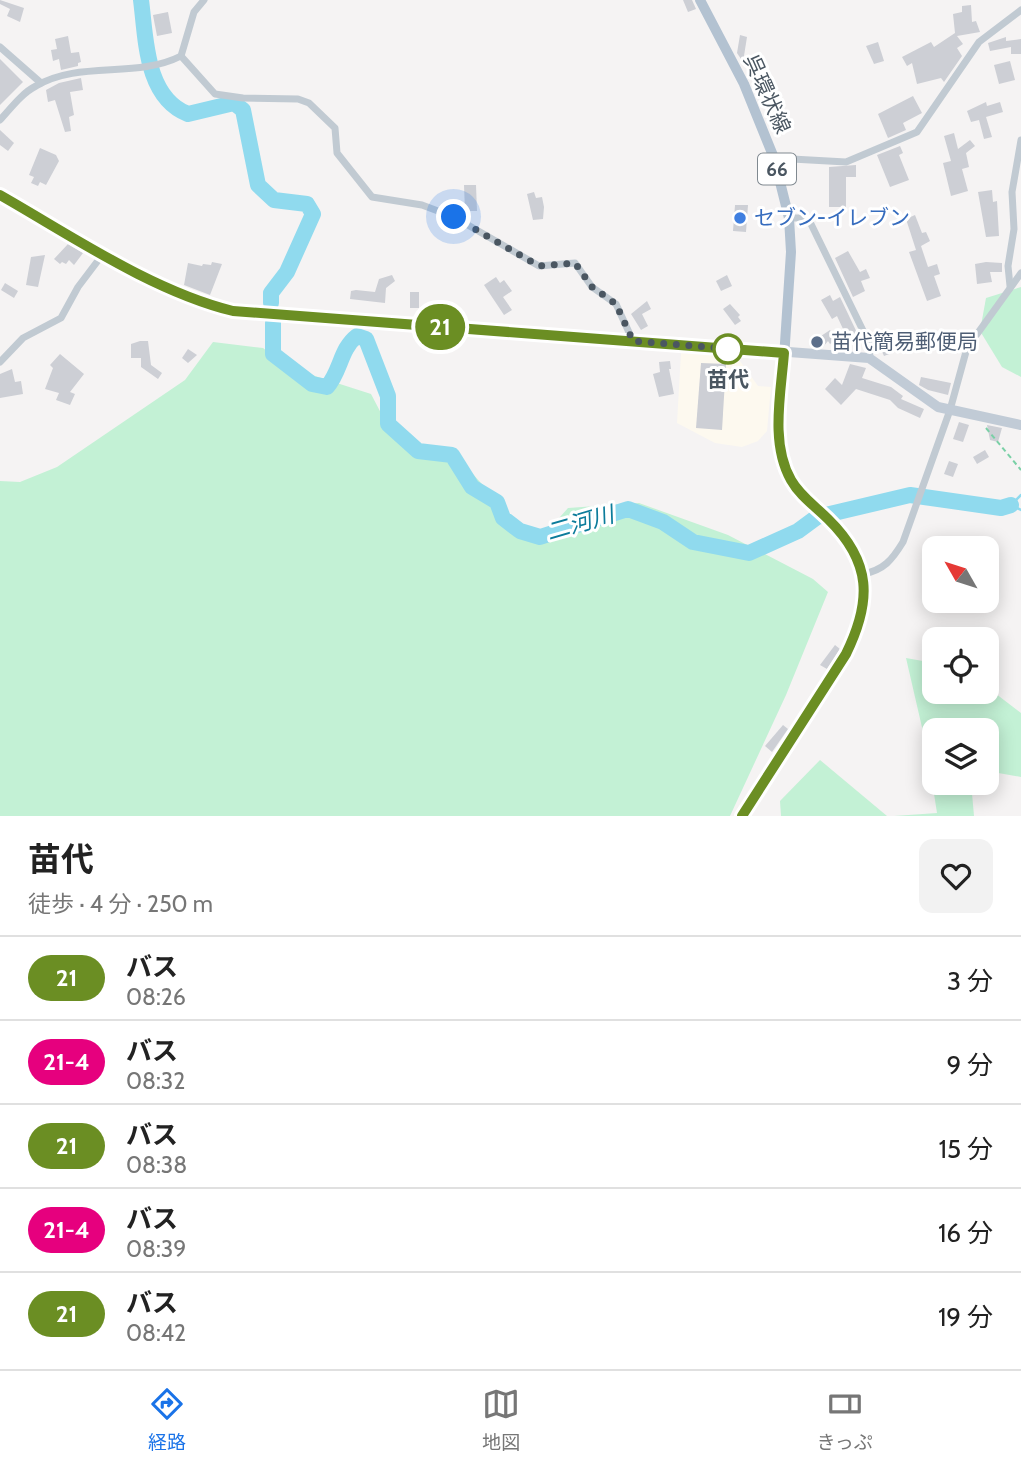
<!DOCTYPE html>
<html lang="ja">
<head>
<meta charset="utf-8">
<style>
  :root { --surface:#fff; --page:#f2f2f2; --text:#222; --muted:#767676; --line:#e0e0e0; --accent:#1a73e8 }
  body { margin:0; font-family:Cabin,"Noto Sans JP",sans-serif; background:var(--page); color:var(--text); height:100vh; display:flex; flex-direction:column; font-size:26px; white-space:nowrap }
  * { box-sizing:border-box; margin:0 }
  p { font-size:23px; color:var(--muted) }
  .icon { flex:none; width:38px; height:38px; fill:none; stroke:currentColor; stroke-width:2; stroke-linecap:round; stroke-linejoin:round }
  .map { position:relative; height:816px; overflow:hidden }
  .sheet { display:flex; flex-direction:column; background:var(--surface); flex:1 }
  .sheet>* { flex:none }
  .badge { padding:0 14px; border-radius:23px; font-size:24px; line-height:46px }
  .needle { width:46px; rotate:309deg }
  .controls { position:absolute; left:922px; top:536px; display:grid; gap:14px }
  .controls a { display:grid; place-items:center; width:77px; height:77px; border-radius:14px; background:var(--surface); box-shadow:0 4px 18px #0003; font-size:35px }
  .you { position:absolute; width:35px; height:35px; margin:-18px; border:5px solid #fff; border-radius:50%; background:#1a73e8; box-shadow:0 0 0 10px #1a73e833 }
  .map>.badge { position:absolute; translate:-50% -50%; box-shadow:0 0 0 4px #fff }
  .round { display:grid; place-items:center; flex:none; width:74px; height:74px; border-radius:14px; background:var(--page) }
  .summary { display:flex; align-items:center; justify-content:space-between; height:119px; padding:0 28px }
  h1 { font-size:33px; font-weight:700; line-height:52px }
  ul { padding:0; list-style:none }
  li { display:flex; align-items:center; gap:21px; height:84px; padding:0 28px; border-top:2px solid var(--line) }
  li div { flex:1 }
  li b { display:block; font-size:26px }
  li em { font-style:normal }
  li .badge { min-width:77px; font-weight:700; text-align:center }
  .tab-bar { display:flex; justify-content:space-around; align-items:center; height:98px; border-top:2px solid var(--line); background:var(--surface); font-size:19px; color:var(--muted) }
  .tab-bar a { display:grid; justify-items:center; gap:4px }
  .tab-bar .on { color:var(--accent) }
  .map>svg:first-child { display:block }
  .commercial { fill:#fdf9ef }
  .green { fill:#c3f1d5 }
  .lines { fill:none; stroke-linecap:round; stroke-linejoin:round }
  .stream { stroke:#90daee; stroke-width:2.5 }
  .river { stroke:#90daee; stroke-width:16 }
  .building { fill:#cdcfd5 }
  .path { stroke:#7ad0a6; stroke-width:2; stroke-dasharray:5 3.5; stroke-linecap:butt }
  .street { stroke:#c1cad2; stroke-width:7 }
  .secondary { stroke:#c1cbd6; stroke-width:10 }
  .primary { stroke:#b3c2d1; stroke-width:10 }
  .line-casing { stroke:#fff; stroke-width:16 }
  .line { stroke:#6b8e23; stroke-width:10 }
  .walk { stroke:#4a5661; stroke-width:7; stroke-dasharray:0 12.6 }
  .shop-dot { fill:#3f7fe0; stroke:#fff; stroke-width:2.5 }
  .service-dot { fill:#5c6f8a; stroke:#fff; stroke-width:2.5 }
  .stop-dot { fill:#fff; stroke:#6b8e23; stroke-width:3.5 }
  .labels { text-anchor:middle; stroke-width:6; stroke-linejoin:round; paint-order:stroke }
  .shield { fill:#fff; stroke:#808990; stroke-width:2 }
  .shield-label { font-size:19px; font-weight:bold; fill:#4a5661 }
  .street-label { font-size:21px; fill:#4a5661; stroke:#fff }
  .shop-label { font-size:21px; fill:#366cbe; stroke:#fff; text-anchor:start }
  .service-label { font-size:21px; fill:#4e5e75; stroke:#fff; text-anchor:start }
  .stop-label { font-size:21px; font-weight:bold; fill:#4a5661; stroke:#fff }
  .water-label { font-size:23px; font-style:italic; fill:#0c7c9b; stroke:#fff }
</style>
</head>
<body>
<div class="map">
<svg width="1021" height="816" viewBox="0 0 1021 816">
  <rect width="100%" height="100%" fill="#f5f3f3"/>
  <!-- commercial -->
  <path class="commercial" d="M681 353 737 357 758 386 771 387 767 431 758 441 742 447 715 443 677 423Z"/>
  <!-- green -->
  <g class="green">
    <path d="M1021 287V377L1002 367 980 331 986 298Z"/>
    <path d="M213 342 263 348 287 367 371 394 394 438 453 452 499 503 510 524 544 535 568 508 639 503 728 535 813 579 828 592 786 695 730 816H0V481L20 482 57 467 185 380Z"/>
    <path d="M906 658 934 663V691H987V687L1021 713V777L987 771V730H934V782H971L974 816H894L937 813 927 749Z"/>
    <path d="M820 760 887 816H781L780 801Z"/>
  </g>
  <g class="lines">
    <!-- stream -->
    <path class="stream" d="M1021 495 1011 505 1021 510"/>
    <!-- river -->
    <g class="river">
      <path d="M141 0C146 38 145 97 188 114L234 103 243 110 258 185 274 200 307 204 313 214 287 272 271 293V303"/>
      <path d="M273 323V354L312 384 327 387C341 371 340 349 357 336L366 339 388 396V424L418 451 452 455 472 487 497 502 503 518 520 531 540 537 628 509 663 522 693 542 749 553 798 531 817 517 910 495 1001 508 1011 505"/>
    </g>
  </g>
  <!-- building -->
  <g class="building">
    <path d="M0 0 24 8 20 22 7 16 10 9 0 4Z"/>
    <path d="M683 0H692L696 9 688 12Z"/>
    <path d="M971 5 972 22 976 21 980 32 957 36 963 44 957 48 962 56 944 82 941 78 917 84 912 63 907 66 902 57 931 42 934 47 955 33 953 14 962 12V6Z"/>
    <path d="M168 12 172 33 157 36 153 15Z"/>
    <path d="M740 35 747 37 743 62 737 53Z"/>
    <path d="M68 36 71 53 79 52 81 62 78 63V66L61 70 59 59 53 61 51 50 57 49 55 39Z"/>
    <path d="M1006 37V41L1021 39V54H1011V47L990 51 988 43Z"/>
    <path d="M878 42 884 61 874 64 866 46Z"/>
    <path d="M0 59 23 82 0 105Z"/>
    <path d="M1010 61 1015 80 999 84 994 65Z"/>
    <path d="M81 78 83 90 70 92 74 115 69 117 71 131 65 132 55 100 48 102 46 90 59 83Z"/>
    <path d="M913 96 922 113 903 123 906 130 888 138 878 114Z"/>
    <path d="M986 102 987 106 1000 102 1003 112 986 117 992 137 984 139 979 120 971 122 967 111Z"/>
    <path d="M0 130 14 143 8 151 0 145Z"/>
    <path d="M954 133 958 149 970 140 975 146 966 153 969 167 962 169 968 191 951 196 943 163 951 161 944 136Z"/>
    <path d="M900 146 903 153 899 155 909 180 890 187 877 155Z"/>
    <path d="M40 148 56 155 59 161 46 185 40 182 38 186 31 183 34 177 29 175Z"/>
    <path d="M856 165V177H846V207H829V167Z"/>
    <path d="M464 185H476L477 211H465Z"/>
    <path d="M992 190 993 202 997 201 999 236 986 237 978 192Z"/>
    <path d="M534 192 536 198 542 197 544 207 543 219 533 220 527 194Z"/>
    <path d="M735 205H748L746 232 733 231Z"/>
    <path d="M915 215 922 233 926 232 930 241 921 246 928 267 937 264 940 274 934 276 941 296 927 301 909 252 916 250 906 219Z"/>
    <path d="M68 244 83 253 74 265 69 260 66 264 62 262 60 264 54 259Z"/>
    <path d="M848 251 860 272 866 269 870 278 861 281 865 291 853 297 835 258Z"/>
    <path d="M45 255 38 287 26 285 31 257Z"/>
    <path d="M212 262 222 264 210 295 184 285 188 263 202 266 203 264 211 265Z"/>
    <path d="M986 262 1002 263V272H990L992 282 977 284 975 264Z"/>
    <path d="M392 275 395 281 386 288 385 303 350 299 351 291 356 290 375 292 379 279Z"/>
    <path d="M727 275 732 286 721 291 716 281Z"/>
    <path d="M496 277 500 283 504 280 512 291 503 297 512 310 504 315 484 285Z"/>
    <path d="M5 283 18 291 14 298 1 290Z"/>
    <rect x="410" y="292" width="9" height="16"/>
    <path d="M830 295 833 301 840 297 860 339 850 344 837 316 832 319 821 300Z"/>
    <path d="M647 301 651 309 642 314 648 326 641 330 631 314Z"/>
    <path d="M730 304 740 315 738 317 741 321 735 325 723 309Z"/>
    <path d="M830 330 836 340 830 344 828 341 823 347 812 342Z"/>
    <path d="M885 337 892 353 884 356 877 341Z"/>
    <path d="M140 341H148L151 365 162 373 158 379 141 367V358H131V344Z"/>
    <path d="M188 349 197 355 188 363 182 358Z"/>
    <path d="M60 354 84 374 70 392 75 394 70 405 56 400 59 393 45 389 53 368 50 365Z"/>
    <path d="M670 361 671 369H669L674 394 659 397 653 374 660 372 659 362Z"/>
    <path d="M701 363 726 364 722 430 696 428Z"/>
    <path d="M850 364 866 368 862 378 891 387 903 396 901 399 924 409 920 418 898 408 890 400 856 389 841 405 825 389 835 378 842 385Z"/>
    <path d="M12 369 15 382 21 381 23 394 0 398V374Z"/>
    <path d="M921 377 951 383 948 395 928 390 919 385Z"/>
    <path d="M959 422 969 425 963 442 953 439Z"/>
    <path d="M987 425 1002 428 998 442 990 440Z"/>
    <path d="M985 450 989 457 977 464 973 457Z"/>
    <path d="M949 461 958 464 953 477 944 474Z"/>
    <path d="M835 645 840 649 827 669 820 665Z"/>
    <path d="M783 725 788 729 772 752 765 746Z"/>
  </g>
  <g class="lines">
    <!-- path -->
    <path class="path" d="M986 428 1021 470"/>
    <!-- street -->
    <g class="street">
      <path d="M0 47 41 83"/>
      <path d="M181 56 215 94 243 98 298 99 309 103 335 128 337 153 372 197 422 205 454 217 539 266 575 263 592 287 616 304 633 341"/>
      <path d="M0 120C11 108 22 93 36 86 80 60 136 79 181 56L194 12 204 0"/>
      <path d="M774 158 846 162 917 132 979 42 1021 10"/>
      <path d="M789 218H803L811 224 871 347 869 358"/>
      <path d="M1010 286 1008 266 1014 229 1012 192 1021 140"/>
      <path d="M0 362 23 338 61 318 78 287 103 254"/>
      <path d="M863 574C884 570 892 560 903 542L950 410 967 348 1021 273"/>
    </g>
    <!-- secondary -->
    <path class="secondary" d="M0 195C71 236 154 292 233 311L869 358 938 407 1021 425"/>
    <!-- primary -->
    <path class="primary" d="M700 0 744 84 774 158 789 218 791 252 779 434C781 451 783 467 792 482 802 498 817 507 830 520 873 564 872 602 846 654L742 816"/>
  </g>
  <g class="lines">
    <defs>
      <path id="line" d="M0 195C72 236 152 291 233 311L784 353C781 393 770 443 791 480 800 496 815 506 828 519 872 562 872 601 846 654L742 816"/>
    </defs>
    <!-- line casing -->
    <use href="#line" class="line-casing"/>
    <!-- line -->
    <use href="#line" class="line"/>
    <!-- walk -->
    <path class="walk" d="M454 217 539 266 575 263 592 287 616 304 633 341 734 349H728"/>
  </g>
  <!-- markers -->
  <circle class="shop-dot" cx="740" cy="218" r="7"/>
  <circle class="service-dot" cx="817" cy="342" r="7"/>
  <circle class="stop-dot" cx="728" cy="349" r="14"/>
  <g class="labels">
    <!-- shield labels -->
    <rect class="shield" x="758" y="153.5" width="38" height="31" rx="5"/>
    <g class="shield-label">
      <text x="777" y="176">66</text>
    </g>
    <!-- street labels -->
    <g class="street-label">
      <text transform="translate(767 94) rotate(66)" y="7">呉環状線</text>
    </g>
    <!-- shop labels -->
    <g class="shop-label">
      <text x="754" y="225">セブン-イレブン</text>
    </g>
    <!-- service labels -->
    <g class="service-label">
      <text x="831" y="349">苗代簡易郵便局</text>
    </g>
    <!-- stop labels -->
    <g class="stop-label">
      <text x="728" y="387">苗代</text>
    </g>
    <!-- water labels -->
    <g class="water-label">
      <text transform="translate(580 523) rotate(-16)" y="8">二河川</text>
    </g>
  </g>
</svg>
<div class="controls">
<a><svg class="needle" viewBox="-14 -14 28 28"><path d="M0-13l5 13h-10z" fill="#e53935"/><path d="M0 13l5-13h-10z" fill="#767676"/></svg></a>
<a><svg class="icon" aria-label="locate" viewBox="0 0 24 24"><circle cx="12" cy="12" r="6"/><path d="M12 2v4M12 18v4M2 12h4M18 12h4"/></svg></a>
<a><svg class="icon" aria-label="layers" viewBox="0 0 24 24"><path d="M12 4l9 5-9 5-9-5zM3 14l9 5 9-5"/></svg></a>
</div>
<div class="you" style="left:454px;top:217px"></div>
<b class="badge" style="left:440px;top:327px;background:#6b8e23;color:#fff">21</b>
</div>
<section class="sheet">
<div class="summary"><div><h1>苗代</h1><p>徒歩 · 4 分 · 250 m</p></div><a class="round"><svg class="icon" aria-label="heart" viewBox="0 0 24 24"><path d="M12 20l-8-8c-3-5 5-10 8-4 3-6 11-1 8 4z"/></svg></a></div>
<ul>
<li><span class="badge" style="background:#6b8e23;color:#fff">21</span><div><b>バス</b><p>08:26</p></div><em>3 分</em></li>
<li><span class="badge" style="background:#e6007e;color:#fff">21-4</span><div><b>バス</b><p>08:32</p></div><em>9 分</em></li>
<li><span class="badge" style="background:#6b8e23;color:#fff">21</span><div><b>バス</b><p>08:38</p></div><em>15 分</em></li>
<li><span class="badge" style="background:#e6007e;color:#fff">21-4</span><div><b>バス</b><p>08:39</p></div><em>16 分</em></li>
<li><span class="badge" style="background:#6b8e23;color:#fff">21</span><div><b>バス</b><p>08:42</p></div><em>19 分</em></li>
</ul>
</section>
<nav class="tab-bar">
<a class="on"><svg class="icon" aria-label="directions" viewBox="0 0 24 24"><path d="M12 3l9 9-9 9-9-9zM9 14v-3h6M13 9l2 2-2 2"/></svg>経路</a>
<a><svg class="icon" aria-label="map" viewBox="0 0 24 24"><path d="M3 6l6-2 6 2 6-2v14l-6 2-6-2-6 2zM9 4v14M15 6v14"/></svg>地図</a>
<a><svg class="icon" aria-label="tickets" viewBox="0 0 24 24"><path d="M3 7h18v10H3zM15 7v10"/></svg>きっぷ</a>
</nav>
</body>
</html>
